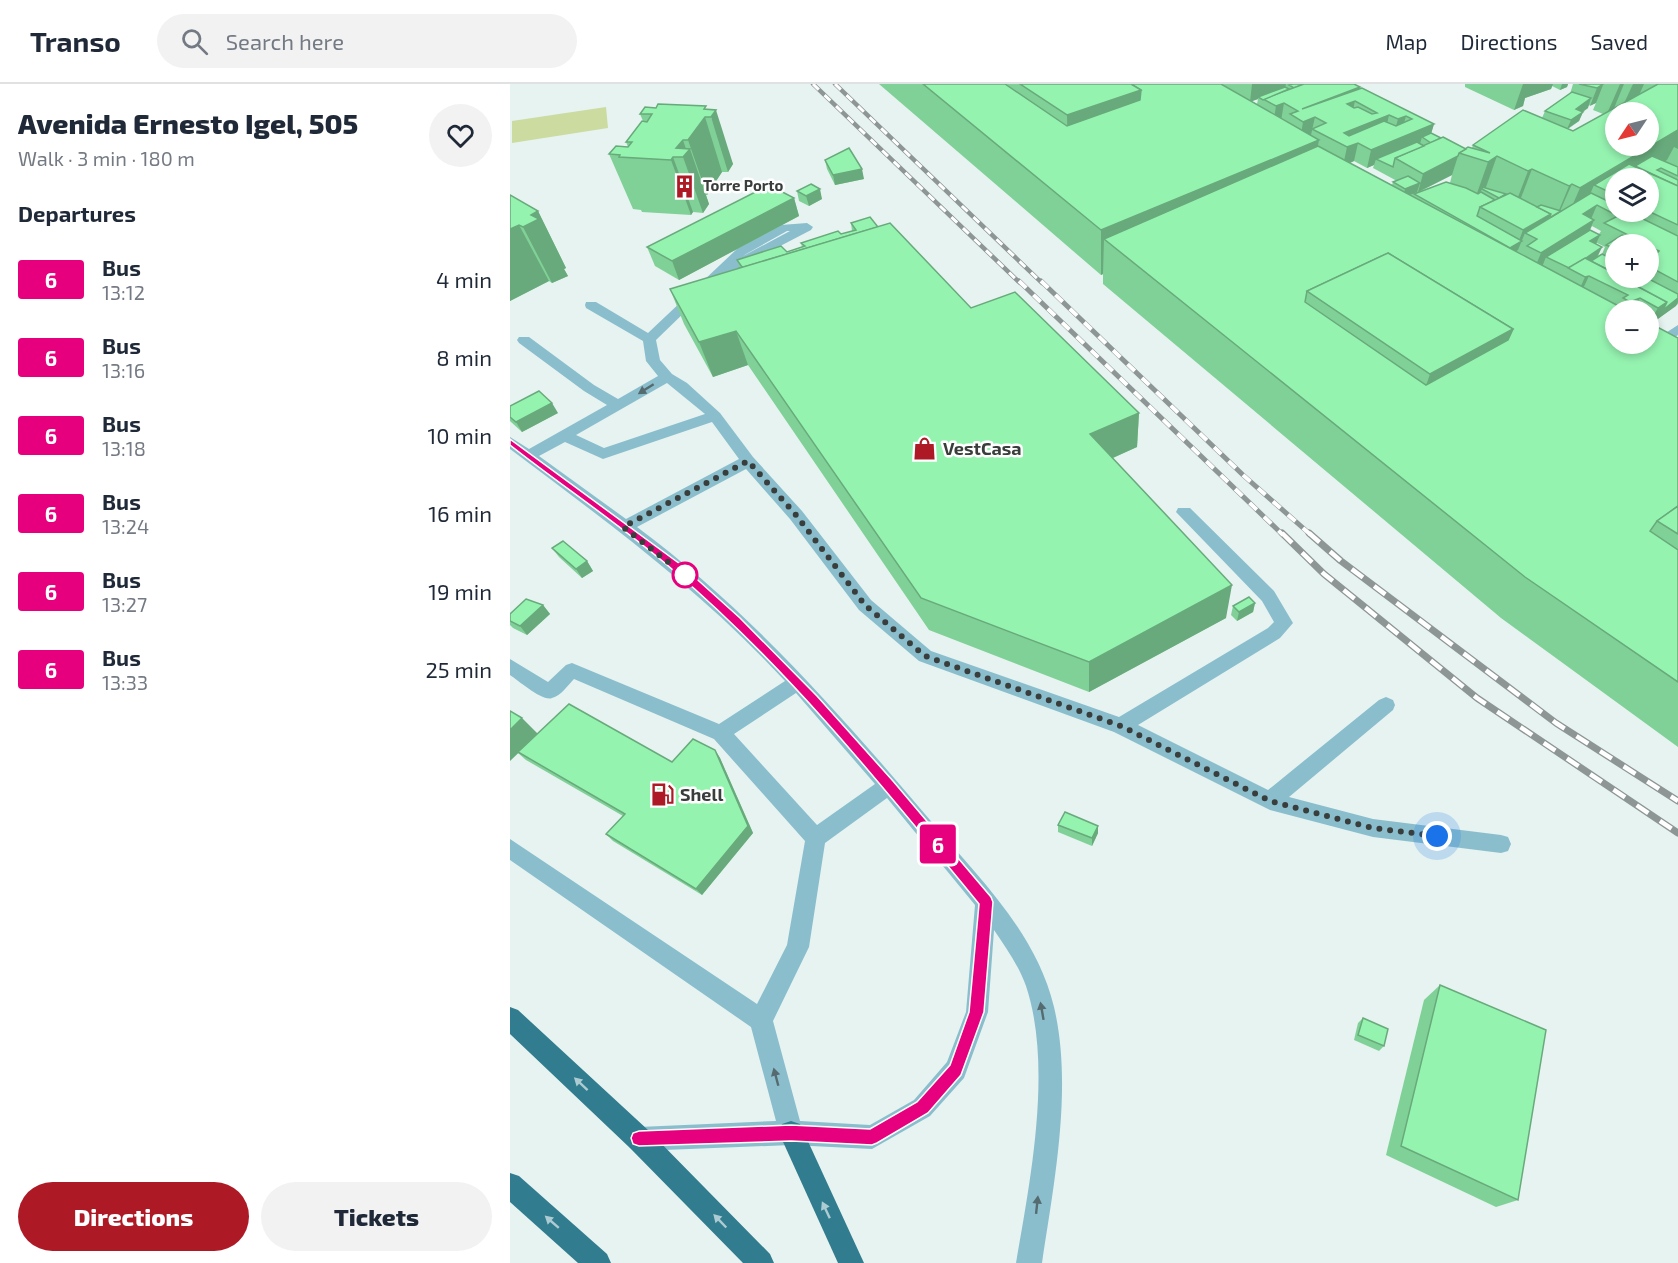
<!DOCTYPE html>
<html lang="en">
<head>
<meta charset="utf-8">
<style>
  :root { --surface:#fff; --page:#f2f2f3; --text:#1f2937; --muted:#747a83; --line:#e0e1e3; --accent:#ad1a26 }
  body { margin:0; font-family:"Exo 2",sans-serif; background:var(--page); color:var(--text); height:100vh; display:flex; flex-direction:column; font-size:22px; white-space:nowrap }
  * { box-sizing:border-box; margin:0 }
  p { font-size:20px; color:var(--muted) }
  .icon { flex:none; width:33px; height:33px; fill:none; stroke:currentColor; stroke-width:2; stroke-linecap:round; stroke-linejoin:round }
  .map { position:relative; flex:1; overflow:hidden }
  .sheet { display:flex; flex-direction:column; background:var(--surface); width:510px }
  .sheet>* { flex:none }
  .badge { padding:0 12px; border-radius:4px; font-size:21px; line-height:39px }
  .needle { width:39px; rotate:235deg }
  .controls { position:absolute; left:1095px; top:18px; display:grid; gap:12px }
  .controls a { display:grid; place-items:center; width:54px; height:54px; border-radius:50%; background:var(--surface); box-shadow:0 3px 9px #0003; font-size:30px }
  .you { position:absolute; width:30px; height:30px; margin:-15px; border:4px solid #fff; border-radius:50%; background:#1a73e8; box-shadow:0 0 0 9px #1a73e833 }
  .map>.badge { position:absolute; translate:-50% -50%; box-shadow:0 0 0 3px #fff }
  h2 { padding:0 18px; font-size:22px; line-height:54px }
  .round { display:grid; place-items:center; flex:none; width:63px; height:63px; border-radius:32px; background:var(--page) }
  .headline { display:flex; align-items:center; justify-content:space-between; height:102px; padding:0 18px }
  h1 { font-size:28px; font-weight:800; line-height:45px }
  .primary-button { display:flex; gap:12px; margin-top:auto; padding:12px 18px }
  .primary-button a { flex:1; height:69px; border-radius:36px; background:var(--accent); color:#fff; font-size:24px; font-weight:800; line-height:69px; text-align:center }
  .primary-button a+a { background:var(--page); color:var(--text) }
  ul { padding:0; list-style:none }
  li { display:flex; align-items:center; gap:18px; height:78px; padding:0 18px }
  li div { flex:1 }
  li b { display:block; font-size:22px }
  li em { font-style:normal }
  li .badge { min-width:66px; font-weight:700; text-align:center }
  header { display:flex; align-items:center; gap:36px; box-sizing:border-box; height:84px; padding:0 30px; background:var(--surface); border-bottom:2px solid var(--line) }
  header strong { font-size:28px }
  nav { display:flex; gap:33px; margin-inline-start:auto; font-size:21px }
  .search { width:420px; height:54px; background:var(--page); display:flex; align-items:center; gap:15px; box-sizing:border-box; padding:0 21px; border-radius:33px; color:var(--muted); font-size:22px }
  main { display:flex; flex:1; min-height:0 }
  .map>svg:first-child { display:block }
  .green { fill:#ccdba0 }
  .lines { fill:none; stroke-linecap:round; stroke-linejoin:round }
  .minor { fill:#8abecd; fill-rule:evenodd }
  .highway { fill:#317c8e; fill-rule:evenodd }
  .rail-far2-casing { stroke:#8d9695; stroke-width:4.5 }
  .rail-far1-casing { stroke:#8d9695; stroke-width:5 }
  .rail-casing { stroke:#8d9695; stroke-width:7 }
  .rail-far2 { stroke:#fff; stroke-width:3; stroke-dasharray:8; stroke-linecap:butt }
  .rail-far1 { stroke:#fff; stroke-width:4; stroke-dasharray:10; stroke-linecap:butt }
  .rail { stroke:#fff; stroke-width:4.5; stroke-dasharray:14; stroke-linecap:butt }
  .wall { fill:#80d197; fill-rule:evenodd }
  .shaded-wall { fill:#68aa7b }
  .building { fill:#95f3b0; stroke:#68aa7b; stroke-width:1.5; fill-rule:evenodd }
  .oneway { fill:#556b6f }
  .oneway2 { fill:#adcbd2 }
  .line { fill:#e6007e; stroke:#fff; stroke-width:1.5 }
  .walk { stroke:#393e3d; stroke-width:6; stroke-dasharray:0 10.8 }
  .stop-dot { fill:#fff; stroke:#e6007e; stroke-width:3 }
  .labels { text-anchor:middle; stroke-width:5; stroke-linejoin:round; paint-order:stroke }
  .far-poi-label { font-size:15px; font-weight:bold; fill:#393e3d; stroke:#fff; text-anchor:start }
  .poi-label { font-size:18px; font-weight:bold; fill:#393e3d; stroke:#fff; text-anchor:start }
</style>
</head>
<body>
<header>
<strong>Transo</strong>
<div class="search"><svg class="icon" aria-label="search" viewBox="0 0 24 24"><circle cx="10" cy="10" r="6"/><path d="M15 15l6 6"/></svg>Search here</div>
<nav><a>Map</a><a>Directions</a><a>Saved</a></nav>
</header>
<main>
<section class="sheet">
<div class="headline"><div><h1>Avenida Ernesto Igel, 505</h1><p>Walk · 3 min · 180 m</p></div><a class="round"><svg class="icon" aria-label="heart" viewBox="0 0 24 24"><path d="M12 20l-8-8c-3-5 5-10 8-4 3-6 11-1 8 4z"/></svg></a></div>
<h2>Departures</h2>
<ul>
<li><span class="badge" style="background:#e6007e;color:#fff">6</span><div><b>Bus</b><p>13:12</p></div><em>4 min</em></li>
<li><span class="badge" style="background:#e6007e;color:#fff">6</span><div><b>Bus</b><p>13:16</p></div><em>8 min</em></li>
<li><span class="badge" style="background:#e6007e;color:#fff">6</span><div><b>Bus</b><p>13:18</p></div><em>10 min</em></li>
<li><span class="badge" style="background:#e6007e;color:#fff">6</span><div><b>Bus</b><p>13:24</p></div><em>16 min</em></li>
<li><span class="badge" style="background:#e6007e;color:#fff">6</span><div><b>Bus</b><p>13:27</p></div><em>19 min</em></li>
<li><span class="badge" style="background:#e6007e;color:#fff">6</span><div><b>Bus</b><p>13:33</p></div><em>25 min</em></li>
</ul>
<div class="primary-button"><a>Directions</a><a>Tickets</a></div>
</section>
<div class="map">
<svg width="1168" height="1179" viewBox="0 0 1168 1179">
  <rect width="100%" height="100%" fill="#e6f3f1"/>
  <!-- green -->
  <path class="green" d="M96 23 98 44 2 59V37Z"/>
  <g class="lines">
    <!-- minor -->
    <g class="minor">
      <path d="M297 139 303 143 301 146 211 193 146 256 150 276 162 290 177 299 210 329 243 373 292 427 361 516 421 567 609 633 758 544 764 538 752 517 666 428 668 424H680L764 507 783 539 770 554 628 641 758 706 869 616 876 613 883 616 885 621 883 626 779 713 863 735 991 751 998 753 1001 760 998 767 991 769 863 753 760 726 604 648 409 577 349 526 280 435 236 385 127 443C239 526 331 631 420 736 468 793 526 848 544 923 563 1003 544 1099 532 1179H506C520 1097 543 983 516 902 509 882 496 864 484 846L478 928 454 994 420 1032 362 1065 281 1061 129 1067 120 1064 117 1055 120 1046 129 1043 266 1037 241 943 0 776V755L247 920 277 861 295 757 204 655 64 595C58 601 51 612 42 614 33 618 9 597 0 591V575L38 598 56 581 62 579 209 640 275 597C191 506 97 438 0 365V353L19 365 97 321 74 307 9 259 7 256 9 253H19L84 301 108 315 148 292 136 277 133 257 76 224 75 221 76 218H86L138 249 228 164 271 141ZM277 147H280L233 172 236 170ZM157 299 195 330 94 364 66 351ZM202 338 229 375 116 435 29 372 55 358 93 375ZM286 609 365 700 307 741 224 650ZM377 714 465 821 456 928 437 978 404 1016 360 1041 290 1037 263 937 299 863 315 759Z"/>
      <path d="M1168 241V251L1147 267H1137L1135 264 1137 261Z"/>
    </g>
    <!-- highway -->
    <g class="highway">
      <path d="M0 923 8 926 138 1046 260 1170 264 1179H233L120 1064 0 950Z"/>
      <path d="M281 1037 290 1040 354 1179H328L269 1049 272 1040Z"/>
      <path d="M0 1089 9 1092 97 1170 101 1179H68L0 1118Z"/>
    </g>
    <defs>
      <g id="rail-far2">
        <path d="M303 0 510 199"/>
        <path d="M325 0 532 199"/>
      </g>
      <g id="rail-far1">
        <path d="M509 197 773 451"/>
        <path d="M531 197 733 391 801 451"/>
      </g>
      <g id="rail">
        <path d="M772 449 814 490 967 614 1168 749"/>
        <path d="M799 449 831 477 1046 639 1168 717"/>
      </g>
    </defs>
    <!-- rail-far2 casing -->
    <use href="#rail-far2" class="rail-far2-casing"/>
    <!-- rail-far1 casing -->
    <use href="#rail-far1" class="rail-far1-casing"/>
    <!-- rail casing -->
    <use href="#rail" class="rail-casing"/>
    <!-- rail-far2 -->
    <use href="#rail-far2" class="rail-far2"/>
    <!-- rail-far1 -->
    <use href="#rail-far1" class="rail-far1"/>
    <!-- rail -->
    <use href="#rail" class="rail"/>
  </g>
  <!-- wall -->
  <g class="wall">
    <path d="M369 0H844L850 5 924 40 921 49 956 65 962 64 963 61 1032 34 1035 27 1060 10 1063 0H1168V220L1141 240 1168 254V663L991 534 593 200V190L591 191ZM748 15 747 20 741 17ZM1086 19 1083 26 1093 30 1063 47 1058 45 1069 37 1073 28 1078 24V22ZM844 77 857 84 864 81 863 84 887 97 883 98 882 101 840 79ZM942 91 940 99 909 108ZM1106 94H1138V128H1106ZM1082 142 1091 147 1089 150 1080 146ZM1087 159 1095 163 1092 170 1088 172 1092 163 1086 160ZM1106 160H1138V194H1106ZM1106 226H1138V260Z"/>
    <path d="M955 0H1058L1057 3 1050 6 1042 2 1041 5 1015 14 1013 22 1004 26 955 3Z"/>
    <path d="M146 24 197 25 223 80 218 88H212L197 111H196L199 120 193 129 183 128 181 131 132 128 131 126 123 125 99 70 118 63 116 58 133 37 130 30Z"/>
    <path d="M315 76 354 95 325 101 317 85Z"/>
    <path d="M287 107 312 115 299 122 289 117Z"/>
    <path d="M0 111 28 127 56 184 54 185 58 192 42 199 39 197 0 217Z"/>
    <path d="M284 114 289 132 169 196 145 182 137 163Z"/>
    <path d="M341 139 368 143 461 224 629 329 627 363 603 374 716 534 579 608 419 546 238 281 203 293 174 240 160 205 230 184 227 176 277 168 292 163 291 159 331 150 342 147Z"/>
    <path d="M0 322 48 329 12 348 0 337Z"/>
    <path d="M42 464 77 477 83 487 72 494 49 473Z"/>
    <path d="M745 519 743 528 727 537 721 531 723 522Z"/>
    <path d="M33 521 40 530 17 551 3 544 0 541V530Z"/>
    <path d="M28 650 162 678 205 666 210 674 243 749 192 811 103 757 96 750 113 732 16 676 8 669 0 677Z"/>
    <path d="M548 741 588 742V749L582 762 548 748Z"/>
    <path d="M930 901 1008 1116 986 1123 876 1071 914 916Z"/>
    <path d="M853 934 874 962 869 967 844 956 848 939Z"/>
  </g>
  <!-- shaded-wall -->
  <g class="shaded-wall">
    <path d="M742 0H776L775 4 748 13V15L740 18Z"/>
    <path d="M1013 0H1043L1041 5 1015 14 1013 22 1004 26Z"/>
    <path d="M1052 0H1058L1057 3 1050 6Z"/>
    <path d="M1110 0H1114L1102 29 1096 32Z"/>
    <path d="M1123 0H1134L1124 23 1110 28Z"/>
    <path d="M1093 1 1086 19 1080 22 1087 4Z"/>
    <path d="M850 3 847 18 845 17 841 35 805 33 801 51 790 56 793 38 792 25Z"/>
    <path d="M631 6 629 59 558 85 557 31Z"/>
    <path d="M1081 14 1078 24 1062 35 1066 25Z"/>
    <path d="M774 19 771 37 763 41 766 22Z"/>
    <path d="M206 26 223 80 218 88 201 33Z"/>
    <path d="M1073 28 1069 37 1057 45 1061 36Z"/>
    <path d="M879 31 875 49 848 59 844 77 833 82 837 63 834 49Z"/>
    <path d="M896 32 891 50 883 53 888 35Z"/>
    <path d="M195 33 212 88 197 111 178 56Z"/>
    <path d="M924 40 919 57 912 53 909 63 866 75 864 81 857 84 861 66Z"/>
    <path d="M1168 46V65L1164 63 1157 76 1144 84 1084 101 1073 127 1055 138 1070 104Z"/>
    <path d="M173 56 177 68 180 65 199 120 193 129 173 73 166 64Z"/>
    <path d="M809 56 801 99 594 155 593 190 591 191V146Z"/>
    <path d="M948 72 942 91 908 108 913 90Z"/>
    <path d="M987 72 975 106 972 105 970 109 966 112 978 78Z"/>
    <path d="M163 73 183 128 181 131 161 76Z"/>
    <path d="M352 85 354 95 325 101 323 91Z"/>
    <path d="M1022 85 1009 119 1005 121 1018 87Z"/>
    <path d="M910 99 907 108 893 114 895 105Z"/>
    <path d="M1062 100 1047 134 1045 136 1059 102Z"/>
    <path d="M310 105 312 115 299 122 296 112Z"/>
    <path d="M284 114 289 132 169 196 162 177Z"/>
    <path d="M1087 121 1079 140 1084 136 1076 155 1036 173 1032 183 1023 188 1031 169 1073 130Z"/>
    <path d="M28 127 56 184 54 185 58 192 42 199 13 143 21 131Z"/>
    <path d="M1041 130 1033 149H1015L1008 166 996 174 1000 164 1008 159 1013 146Z"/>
    <path d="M9 141 39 197 0 217V145Z"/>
    <path d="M1090 151 1086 160 1080 157Z"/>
    <path d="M1092 163 1087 173 1072 184 1060 185Z"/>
    <path d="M1079 192 1070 211 1066 213 1075 193Z"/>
    <path d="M1130 214 1123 226H1116L1120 218Z"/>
    <path d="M1168 214V218L1166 222 1138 242V240L1148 224 1157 218Z"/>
    <path d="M1003 245 979 301 901 346 920 290Z"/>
    <path d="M226 247 238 281 203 293 189 258Z"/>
    <path d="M42 319 48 329 12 348 6 338Z"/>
    <path d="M629 329 627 363 580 384V350Z"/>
    <path d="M77 477 83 487 72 494 66 485Z"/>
    <path d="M722 501 716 534 579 608V578Z"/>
    <path d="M745 519 743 528 727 537 729 528Z"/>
    <path d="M33 521 40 530 17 551 10 542Z"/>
    <path d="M12 634 28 650 0 677V646Z"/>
    <path d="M205 666 210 674 243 749 192 811 186 805Z"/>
    <path d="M588 742V749L582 762V754Z"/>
  </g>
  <!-- building -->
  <g class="building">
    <path d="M413 0H495L557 42 630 16 631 6 621 0H711L809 56 591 146Z"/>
    <path d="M510 0H621L631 6 557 31Z"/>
    <path d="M783 0H794L784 4 779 1Z"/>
    <path d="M794 0H844L850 3 792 25 852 4 924 40 861 66 848 59 837 63 802 45 816 39 805 33 793 38 780 30 788 27 774 19 766 22 753 15ZM845 17 867 29 862 30 848 23 844 24 837 20ZM879 31 888 35 896 32 902 35 886 42 874 37 839 52 834 49Z"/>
    <path d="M1069 0H1093L1087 4Z"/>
    <path d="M1148 0H1168V46L1070 104 1062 100 1059 102 1022 85 1018 87 987 72 978 78 949 69 958 63 980 69 963 61 1013 26 1063 47ZM1106 28H1138V62H1106Z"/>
    <path d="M775 3 779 5 753 16 748 13Z"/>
    <path d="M1062 8 1081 14 1066 25 1073 28 1061 36 1035 27Z"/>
    <path d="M148 20 196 22 194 25 206 26 201 33H195L178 56H173L166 64 180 65 173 73H163L161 76 109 73 110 71 99 70 106 62 118 63 122 58H116L132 37 137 38 142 30H130L135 23 146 24Z"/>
    <path d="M921 49 931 54 921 59 912 53Z"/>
    <path d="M933 53 956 65 949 69 948 72 913 90 885 74Z"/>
    <path d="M907 58 914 62 885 74 883 83 866 75Z"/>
    <path d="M808 62 1116 226H1106V260H1138V238L1168 254V422L1147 437 1140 447 1168 466V598L1015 493 594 155ZM878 169 1003 245 998 256 916 301 795 218 797 207Z"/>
    <path d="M339 64 352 85 323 91 315 76Z"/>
    <path d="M1142 72 1168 83V92L1151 84 1147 86 1168 96V102L1125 82Z"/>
    <path d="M1119 80 1168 102V141L1138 127V94H1106V111L1084 101Z"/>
    <path d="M898 92 910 99 895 105 883 98Z"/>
    <path d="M936 98 956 104 968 110 971 108 985 116 970 123 967 132 1012 157 1000 164 904 110Z"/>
    <path d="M301 100 310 105 296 112 287 107Z"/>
    <path d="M259 101 284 114 162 177 137 163Z"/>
    <path d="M972 103 996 110 989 114 972 105Z"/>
    <path d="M1000 109 1041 130 1013 146 970 123Z"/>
    <path d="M1081 109 1106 121V128H1119L1168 152V198L1138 182V165L1147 169 1149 167 1138 162V160H1136L1094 139 1108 132 1087 121 1073 130 1084 136 1031 169 1017 162 1027 155 1015 149Z"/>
    <path d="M0 111 28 127 21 131 29 135 13 143 9 141 0 145Z"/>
    <path d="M1031 121 1051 127 1041 133 1040 132 1041 130 1027 123Z"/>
    <path d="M360 133 368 143 227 185 232 183 227 176 271 162 277 168 295 162 291 159 328 147 331 150 346 146 341 139Z"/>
    <path d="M380 139 461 224 505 208 629 329 580 350 722 501 579 578 411 514 226 247 189 258 160 205Z"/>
    <path d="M1080 146 1090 151 1080 157 1092 163 1076 174 1059 184 1036 173Z"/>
    <path d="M1112 151 1131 160H1106V165L1096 161Z"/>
    <path d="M878 169 1003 245 920 290 797 207Z"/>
    <path d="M1092 170 1106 177V190L1081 177Z"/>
    <path d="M1075 174 1106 190V194H1112L1157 218 1148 224 1130 214 1120 218 1113 214 1118 211 1079 192 1075 193 1058 184Z"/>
    <path d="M1112 194H1137L1168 210V214L1153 226 1157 218Z"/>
    <path d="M29 307 42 319 6 338 0 333V322Z"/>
    <path d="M1168 422V450L1147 437Z"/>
    <path d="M53 457 77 477 66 485 42 464Z"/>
    <path d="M739 513 745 519 729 528 723 522Z"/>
    <path d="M16 515 33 521 10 542 0 537V530Z"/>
    <path d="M59 620 162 678 183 655 205 666 238 742 186 805 96 750 115 730 8 668Z"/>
    <path d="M0 627 12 634 0 646Z"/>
    <path d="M555 728 588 742 582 754 548 741Z"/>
    <path d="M930 901 1036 946 1008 1116 891 1062Z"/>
    <path d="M853 934 878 945 874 962 848 951Z"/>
  </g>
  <!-- one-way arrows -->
  <defs><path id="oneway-solid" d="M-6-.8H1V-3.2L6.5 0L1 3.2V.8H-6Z" transform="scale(1.5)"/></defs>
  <g class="oneway">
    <use href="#oneway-solid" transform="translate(136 305) rotate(148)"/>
    <use href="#oneway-solid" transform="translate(532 927) rotate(-100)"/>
    <use href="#oneway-solid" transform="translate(266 993) rotate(-105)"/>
    <use href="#oneway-solid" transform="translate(527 1121) rotate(-84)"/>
  </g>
  <g class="oneway2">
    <use href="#oneway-solid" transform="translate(71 1000) rotate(-137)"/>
    <use href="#oneway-solid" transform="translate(316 1126) rotate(-115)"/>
    <use href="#oneway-solid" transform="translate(210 1137) rotate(-134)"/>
    <use href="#oneway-solid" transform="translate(42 1138) rotate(-139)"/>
  </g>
  <!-- line -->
  <path class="line" d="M0 355 170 480 230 534 307 612 383 697 481 813 483 818 474 928 451 991 418 1029 367 1059 362 1061 281 1057 129 1062 123 1060 121 1054 123 1049 129 1047 281 1041 360 1045 407 1018 440 981 459 928 469 820C374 704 278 584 163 486 111 441 52 402 0 361Z"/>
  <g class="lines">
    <!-- walk -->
    <path class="walk" d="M175 491 113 443 238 377 286 431 355 521 415 572 611 642 760 717 863 744 927 752"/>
  </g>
  <!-- icons -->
  <defs>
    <symbol id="building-bare" viewBox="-9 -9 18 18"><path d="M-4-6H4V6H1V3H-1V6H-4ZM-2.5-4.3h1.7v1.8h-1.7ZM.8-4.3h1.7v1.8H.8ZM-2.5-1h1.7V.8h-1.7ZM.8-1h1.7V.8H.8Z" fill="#ad1a26" stroke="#fff" stroke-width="2.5" paint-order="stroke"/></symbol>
    <symbol id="shop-bare" viewBox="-9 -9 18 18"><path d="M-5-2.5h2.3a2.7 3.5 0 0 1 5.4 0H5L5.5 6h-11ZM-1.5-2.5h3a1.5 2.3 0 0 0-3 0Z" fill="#ad1a26" stroke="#fff" stroke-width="2.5" paint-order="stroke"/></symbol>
    <symbol id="fuel-bare" viewBox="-9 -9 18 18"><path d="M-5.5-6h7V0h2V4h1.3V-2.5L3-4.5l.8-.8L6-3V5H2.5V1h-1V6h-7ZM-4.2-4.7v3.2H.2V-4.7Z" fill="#ad1a26" stroke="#fff" stroke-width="2.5" paint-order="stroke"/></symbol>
  </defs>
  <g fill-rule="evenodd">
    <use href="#building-bare" x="158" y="86" width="33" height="33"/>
    <use href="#shop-bare" x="398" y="348" width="33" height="33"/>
    <use href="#fuel-bare" x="136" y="694" width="33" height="33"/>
  </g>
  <!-- markers -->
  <circle class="stop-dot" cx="175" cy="491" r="12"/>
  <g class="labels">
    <!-- far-poi labels -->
    <g class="far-poi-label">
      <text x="193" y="107">Torre Porto</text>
    </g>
    <!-- poi labels -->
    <g class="poi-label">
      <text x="433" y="371">VestCasa</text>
      <text x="170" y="717">Shell</text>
    </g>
  </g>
</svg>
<div class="controls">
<a><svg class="needle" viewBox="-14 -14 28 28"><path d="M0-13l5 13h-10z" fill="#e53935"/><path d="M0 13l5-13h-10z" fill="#747a83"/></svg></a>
<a><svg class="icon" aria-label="layers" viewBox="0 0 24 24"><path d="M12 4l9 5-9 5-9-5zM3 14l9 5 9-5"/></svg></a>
<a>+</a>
<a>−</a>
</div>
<div class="you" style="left:927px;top:752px"></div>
<b class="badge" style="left:428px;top:760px;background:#e6007e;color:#fff">6</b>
</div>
</main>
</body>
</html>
